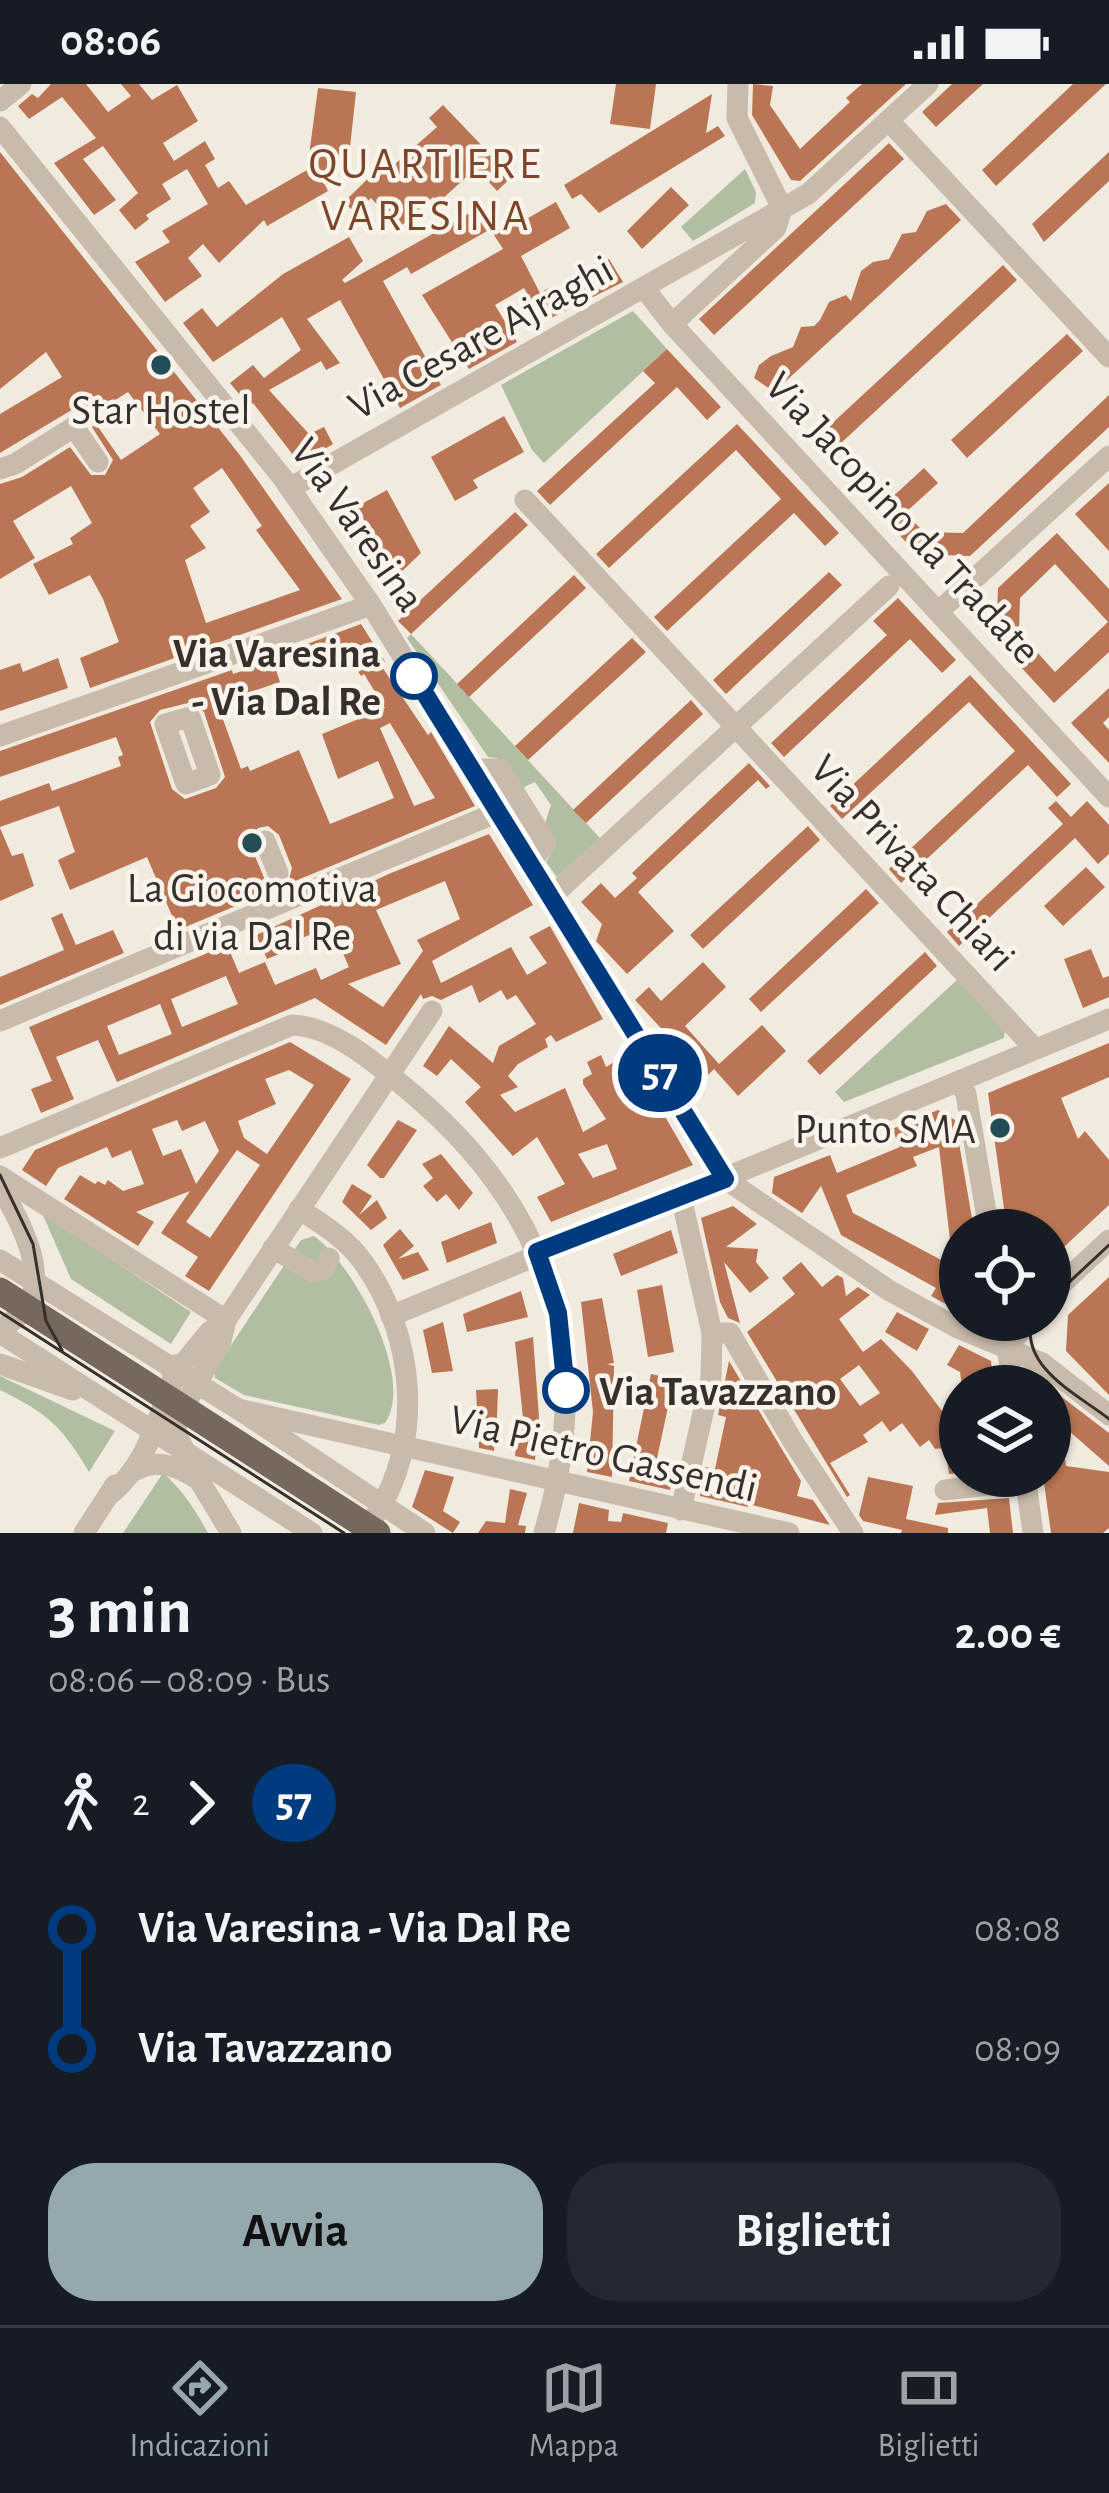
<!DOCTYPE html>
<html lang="it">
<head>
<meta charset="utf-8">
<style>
  :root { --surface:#171b24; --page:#242831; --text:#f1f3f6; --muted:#9ea1a6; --line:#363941; --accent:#95a8ad }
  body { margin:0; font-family:"Alegreya Sans",sans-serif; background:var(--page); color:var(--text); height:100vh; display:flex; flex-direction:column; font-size:45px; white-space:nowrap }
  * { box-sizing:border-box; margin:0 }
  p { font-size:39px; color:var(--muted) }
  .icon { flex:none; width:66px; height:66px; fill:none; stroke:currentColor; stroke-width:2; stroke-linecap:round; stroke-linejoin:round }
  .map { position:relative; height:1449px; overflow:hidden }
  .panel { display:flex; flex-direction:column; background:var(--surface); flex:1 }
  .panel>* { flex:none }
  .badge { padding:0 24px; border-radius:39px; font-size:42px; line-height:78px }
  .tools { position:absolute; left:939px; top:1125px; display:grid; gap:24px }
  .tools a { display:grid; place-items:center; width:132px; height:132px; border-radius:50%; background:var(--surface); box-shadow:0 3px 9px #0004; font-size:60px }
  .map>.badge { position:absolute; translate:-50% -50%; box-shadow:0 0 0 6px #fff }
  .legs { display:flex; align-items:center; gap:18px; height:132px; padding:0 48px; font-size:39px }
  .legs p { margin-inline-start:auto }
  .summary { display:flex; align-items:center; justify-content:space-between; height:204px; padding:0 48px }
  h1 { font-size:66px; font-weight:600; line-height:90px }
  .primary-button { display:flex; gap:24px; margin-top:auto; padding:24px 48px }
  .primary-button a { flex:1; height:138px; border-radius:48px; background:var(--accent); color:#111; font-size:48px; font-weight:600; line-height:138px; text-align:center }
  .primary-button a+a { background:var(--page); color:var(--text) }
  ul { padding:0 48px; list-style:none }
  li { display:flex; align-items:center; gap:42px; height:120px; font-size:45px }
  li i { display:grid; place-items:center; width:18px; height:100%; margin:0 15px; background:currentColor }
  li i::after { content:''; width:30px; height:30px; margin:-15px; border:9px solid; border-radius:50%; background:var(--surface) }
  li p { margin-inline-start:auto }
  li:first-child i { background:linear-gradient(#0000 50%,currentColor 0) }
  li:last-child i { background:linear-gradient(currentColor 50%,#0000 0) }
  .status { display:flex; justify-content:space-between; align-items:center; height:84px; padding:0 60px; background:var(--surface); direction:ltr }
  .status svg { height:33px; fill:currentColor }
  .dock { display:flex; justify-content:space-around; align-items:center; height:168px; border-top:3px solid var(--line); background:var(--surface); font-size:33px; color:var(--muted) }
  .dock a { display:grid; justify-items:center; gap:6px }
  .dock .on { color:var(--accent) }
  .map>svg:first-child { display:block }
  .green { fill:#b2bea1 }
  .building { fill:#ba7654; fill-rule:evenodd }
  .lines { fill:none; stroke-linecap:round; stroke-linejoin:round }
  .minor { stroke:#c8bbac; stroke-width:21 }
  .major { stroke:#77685d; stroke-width:27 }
  .tram { stroke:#362f2a; stroke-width:3 }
  .line-1-casing { stroke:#fff; stroke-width:27 }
  .line-1 { stroke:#003b80; stroke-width:18 }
  .poi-dot { fill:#244c54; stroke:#f8f4eb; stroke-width:4.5 }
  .stop-1-dot { fill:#fff; stroke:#003b80; stroke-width:6 }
  .labels { text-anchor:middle; stroke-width:9; stroke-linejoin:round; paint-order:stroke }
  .street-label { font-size:42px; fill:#362f2a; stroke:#f8f4eb }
  .poi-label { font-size:42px; fill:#362f2a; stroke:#f8f4eb }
  .stop-label { font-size:42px; font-weight:bold; fill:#362f2a; stroke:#f8f4eb; text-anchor:end }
  .neighbourhood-label { font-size:45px; letter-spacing:3px; fill:#7d462b; stroke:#f8f4eb }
</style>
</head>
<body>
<div class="status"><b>08:06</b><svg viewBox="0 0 49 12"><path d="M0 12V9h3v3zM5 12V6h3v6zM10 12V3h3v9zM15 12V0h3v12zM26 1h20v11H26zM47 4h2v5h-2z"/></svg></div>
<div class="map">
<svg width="1109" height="1449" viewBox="0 0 1109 1449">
  <rect width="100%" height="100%" fill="#f0eadf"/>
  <!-- green -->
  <g class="green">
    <path d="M745 85 756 108 755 119 693 157 681 143Z"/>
    <path d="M633 227 667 265 544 379 532 366 501 301Z"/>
    <path d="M411 550 600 754 557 793 546 778 556 760 544 742 551 721 535 698 520 705 497 674 488 673 407 554Z"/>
    <path d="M957 896 1005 946 1004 954 844 1018 835 1008Z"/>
    <path d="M42 1129 191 1228 171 1260 71 1195Z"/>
    <path d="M314 1152C353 1180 416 1294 385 1339L379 1341 244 1311 215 1294 214 1287 301 1156Z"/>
    <path d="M0 1292 115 1347 89 1388C62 1342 47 1329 0 1306Z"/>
    <path d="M163 1389C181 1404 196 1427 208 1449H123Z"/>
  </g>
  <!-- building -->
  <g class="building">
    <path d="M51 0H86L108 28 131 12 121 0H139L152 16 177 1 198 37 163 59 174 77 205 57 215 75 205 81 218 104 229 97 246 121 307 86 318 4 356 8 348 82 328 80 325 101 328 107 267 142 264 136 219 179 203 160 188 174 202 192 165 218 135 178 170 158 162 147 208 120 187 85 162 100 171 115 146 131 149 135 135 146 119 126 138 109 103 62 83 75 116 116 94 131 54 79 96 54 62 13 29 35 18 22 32 10 38 14Z"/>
    <path d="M616 0H656L650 45 610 40Z"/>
    <path d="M753 0 773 2 770 21 800 65 850 18 846 14 862 0H906L800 97 791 96 752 31Z"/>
    <path d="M952 0H983L936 43 922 28Z"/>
    <path d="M1073 0H1106L996 102 982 86Z"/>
    <path d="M712 10 706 49 718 42 725 52 599 129 581 110 572 115 564 101Z"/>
    <path d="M443 21 512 93 497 107 476 84 438 119 433 113 399 144 371 114 355 129 344 118 389 74 395 80 437 43 429 34Z"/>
    <path d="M889 59 904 75 714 251 699 235Z"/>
    <path d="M0 68 239 370 342 515 90 604 80 574 119 558 103 515 90 491 49 511 33 480 73 460 70 454 92 439 71 402 13 437 35 474 0 495V400L22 393 70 363 91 391H105L113 376 92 343 96 340 121 376 160 350 128 308 89 333 80 321 0 369V330L62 293 46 268 0 305ZM222 384 262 442 256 446 300 506 206 539 185 476 206 464 190 442 210 428 193 404Z"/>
    <path d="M1109 68V97L1044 158 1032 140Z"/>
    <path d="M671 103 689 121 642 165 627 147Z"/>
    <path d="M556 118 570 144 521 172 540 209 552 202 555 206 609 175 623 198 543 238 524 204 495 221 517 258 469 285 422 211 503 165 492 148 513 135 516 141Z"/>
    <path d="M946 120 961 136 774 308 754 294 759 281 771 272 793 263 801 243 814 242 820 236 829 218 846 211 851 217 861 187 873 178 889 175 902 150 916 148 927 127Z"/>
    <path d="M477 125 489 146 411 190 407 183 383 197 441 301 400 324 340 216 307 235 340 279 326 286 321 277 269 306 309 350 324 343 333 360 300 380 253 319 249 322 230 299 253 281 264 294 301 266 282 233 213 278 183 239 202 224 217 243 283 190 349 153 363 177 342 196 345 199Z"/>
    <path d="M1003 181 1017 196 827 372 813 357Z"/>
    <path d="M1067 250 1083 267 967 374 951 356Z"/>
    <path d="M667 265 721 323 707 336 677 303 550 421 537 407 655 299 643 287Z"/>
    <path d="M1109 311V343L970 472 917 470 877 427 924 384 938 399 905 429 924 448 963 449Z"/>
    <path d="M504 332 524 368 473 396 478 404 455 417 431 373Z"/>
    <path d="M737 340 839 449 825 462 794 429 667 547 654 533 781 415 736 366 609 484 596 470Z"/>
    <path d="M1109 399V467L1075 430Z"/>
    <path d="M387 406 421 469 396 493 356 423Z"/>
    <path d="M515 428 528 441 411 550 398 537Z"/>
    <path d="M1057 449 1109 505V568L1054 619 996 556 998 504ZM1055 480 1108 538 1055 588 1019 548 1020 514Z"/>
    <path d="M829 488 842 501 726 610 713 596Z"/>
    <path d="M574 491 586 504 469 613 457 600Z"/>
    <path d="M898 514 956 576 942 589 910 555 784 673 771 659 887 551 873 537Z"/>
    <path d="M361 540 385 578 380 580 428 651 431 648 475 722 288 800 292 784 279 751 268 742 258 744 250 754 251 763 265 796 279 804 178 846 147 773 70 806 58 776 75 768 59 722 0 743V717L49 699 52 707 121 682 118 673 123 671 116 653 0 693V667L232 586 233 590 273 577 280 598 217 619 241 685 248 682 250 687 299 666 330 740 394 714 378 677 338 695 322 650 385 624 364 590 361 592 348 573 316 584 307 560ZM192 618 204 628 225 693 216 704 185 715 172 705 150 638 160 626ZM390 639 435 714 414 722 380 644Z"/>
    <path d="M632 554 646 568 528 676 515 662Z"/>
    <path d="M58 574 68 604 0 627V586L20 579 23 588Z"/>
    <path d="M970 591 1071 700 1057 713 1028 681 901 799 889 785 1015 667 969 618 842 735 830 722Z"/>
    <path d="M1109 604V633L1103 639 1109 646V679L1071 639Z"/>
    <path d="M691 616 703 630 586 739 573 726Z"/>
    <path d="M749 679 770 702 766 705 758 696 638 808 674 847 627 890 596 857 602 840 581 818 601 799 615 814 637 794 632 789Z"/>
    <path d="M1056 717 1071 733 1087 717 1109 741V770L1098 780 1075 754 959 862 947 848 1063 740 1048 724Z"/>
    <path d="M808 742 820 756 703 865 690 851Z"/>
    <path d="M0 744 12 772 23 769 34 802 0 817Z"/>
    <path d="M489 750 533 821 432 877 441 899 511 863 527 891 547 879 529 853 550 842 603 935 556 958 551 951 545 955 548 963 518 980 508 992 518 1003 500 1011 515 1028 565 1004 583 1048 606 1035 583 1000V995L592 990 587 978 601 971 606 983 616 977 620 984 633 977 693 1081 551 1138 537 1113 565 1100 537 1053 513 1072 465 1018 481 1003 451 975 437 992 423 982 449 942 493 979 499 962 536 940 516 911 507 916 501 906 479 919 472 901 441 916 432 912 423 915 421 910 386 961 315 914 117 998 98 956 56 973 74 1015 41 1029 31 1005 52 997 29 943 227 861 239 889 265 878 275 901 316 884 321 896 349 883 331 842 302 854 304 860 267 875 256 851 391 789ZM445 797 460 835 417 856 423 867 383 923 348 900 401 880 376 826ZM226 892 238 920 182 943 171 915ZM160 920 172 950 119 971 107 942ZM607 1060 617 1085 593 1094 578 1070Z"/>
    <path d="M1086 783 1105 803 1063 842 1044 822Z"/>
    <path d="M866 805 879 819 761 928 749 915Z"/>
    <path d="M62 829 76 861 113 846 124 869 0 921V893L64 866 51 834Z"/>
    <path d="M1091 865 1103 894 1109 892V913L1083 924 1064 875Z"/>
    <path d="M925 868 937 882 820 991 807 977Z"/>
    <path d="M703 878 726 903 685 942 719 980 762 941 786 967 738 1012 714 985 706 993 635 916 649 903 661 917Z"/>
    <path d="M290 958 351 995 209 1207 185 1192 198 1173 161 1149 190 1107 136 1128 154 1138 138 1162 64 1115 80 1091 95 1100 98 1097 105 1101 108 1096 123 1107 144 1100 131 1066 112 1074 107 1063 58 1084 46 1102 22 1086 35 1066ZM289 986 314 1001 267 1070 244 1054 238 1037 276 1020 265 995ZM177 1036 182 1047 205 1037 219 1067 196 1100 181 1065 163 1072 152 1045ZM237 1066 260 1081 210 1154 186 1138Z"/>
    <path d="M1109 959V993L1061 1014 1078 1055 1085 1047 1109 1076V1121L1050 1176V1146H1007L988 1009Z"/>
    <path d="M938 1026 955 1036 974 1146H960V1181H953L939 1063 913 1073 917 1082 846 1111 853 1129 960 1186V1213L953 1224 931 1212 936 1204 841 1151 821 1102 802 1129 772 1109 774 1093 830 1071 837 1089 900 1063 892 1045Z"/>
    <path d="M398 1036 417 1046 384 1094H380L367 1081Z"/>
    <path d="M441 1070 473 1109 459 1126 446 1110 437 1118 423 1102 433 1094 422 1080Z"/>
    <path d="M352 1100 372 1112 359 1131 377 1116 387 1134 371 1146 342 1118Z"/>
    <path d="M733 1122 757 1140 726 1163 758 1165 756 1178 769 1194 750 1209 724 1178 740 1239 728 1234 720 1218 701 1134Z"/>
    <path d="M491 1138 497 1159 447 1179 441 1158Z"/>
    <path d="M400 1145 414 1162 398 1175 418 1168 429 1186 403 1196 383 1161Z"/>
    <path d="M671 1146 678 1169 621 1192 613 1170Z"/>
    <path d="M801 1178 822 1203 837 1191 843 1194 846 1212 858 1203 870 1211 839 1235 863 1268 881 1255 912 1287 948 1335 960 1326V1389L949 1390 945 1364 935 1365 929 1356 920 1363 902 1339 890 1348 882 1337 863 1351 868 1358 830 1379 850 1411 847 1413 747 1248 795 1210 782 1194ZM859 1281 880 1309 860 1322 840 1295Z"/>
    <path d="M1109 1193V1311L1066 1267 1068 1231Z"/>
    <path d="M662 1201 674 1268 648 1273 637 1206Z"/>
    <path d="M521 1207 528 1233 467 1248 463 1230Z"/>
    <path d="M602 1214 614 1279 607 1280 614 1282V1286L612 1393 587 1388 593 1328 581 1218Z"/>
    <path d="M897 1228 929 1245 917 1267 885 1248Z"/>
    <path d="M443 1238 453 1287 432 1289 423 1246Z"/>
    <path d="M533 1253 539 1333 535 1376 515 1372 519 1335 523 1334 515 1258Z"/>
    <path d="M959 1261 991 1277 994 1302H962L960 1288 947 1281Z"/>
    <path d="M729 1277 801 1397 797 1412 813 1416 830 1441 748 1420V1423L700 1412 706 1383 715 1385 726 1333 718 1331Z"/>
    <path d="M651 1290 674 1295 656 1379 675 1383 670 1406 629 1397Z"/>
    <path d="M1050 1304 1109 1349V1382L1061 1340 1066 1382 1109 1388V1444L1103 1449H1051L1043 1392H1050Z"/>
    <path d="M498 1305 497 1332 494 1367 479 1364 476 1306Z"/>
    <path d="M425 1386 454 1393 443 1427 460 1438 453 1449 412 1423Z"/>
    <path d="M868 1393 913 1402 906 1435 948 1444V1449H901L902 1446 863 1437 859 1431Z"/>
    <path d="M510 1405 527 1409 518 1441 526 1442 525 1449H478L486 1437 505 1439Z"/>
    <path d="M1009 1414 1013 1449H990L987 1424 935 1431 938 1419Z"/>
    <path d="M579 1419 609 1426 608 1437 621 1438 623 1429 668 1439 666 1449H573Z"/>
  </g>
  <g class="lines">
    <!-- minor -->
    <g class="minor">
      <path d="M738 0 737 34 782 124"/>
      <path d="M0 17 21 0"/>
      <path d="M889 37 1109 273"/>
      <path d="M0 43 282 393 371 521 725 1095 890 1207 958 1244 1042 1279 1109 1331"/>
      <path d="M644 204 672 240 1109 713"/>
      <path d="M672 240 776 144 782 124"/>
      <path d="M0 385 15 380 74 343 98 378"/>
      <path d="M290 404 808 110 928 0"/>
      <path d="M525 416 1035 965"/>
      <path d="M938 528 1109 372"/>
      <path d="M190 633 210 691 186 700 165 640Z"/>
      <path d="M0 652 371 521"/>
      <path d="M472 685H500L546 759 530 779"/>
      <path d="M265 757 278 789"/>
      <path d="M551 813 889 502"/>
      <path d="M0 937 498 728"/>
      <path d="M959 997 966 1010 989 1146"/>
      <path d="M0 1064 292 941C331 942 372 976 402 1001 549 1120 598 1266 544 1449"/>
      <path d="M0 1092 226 1236"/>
      <path d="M0 1102C24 1145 64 1215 0 1244"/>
      <path d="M299 1125C322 1140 347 1155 363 1178 415 1250 425 1357 375 1432"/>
      <path d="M273 1164 313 1188 324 1185 329 1174"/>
      <path d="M0 1176 238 1325 425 1449"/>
      <path d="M1050 1211 1109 1156"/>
      <path d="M391 1232 1109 935"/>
      <path d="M0 1249 312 1449"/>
      <path d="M712 1249H730L792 1356 853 1449"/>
      <path d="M1007 1265 1014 1302"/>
      <path d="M1007 1265 1029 1236"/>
      <path d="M0 1280 73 1306"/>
      <path d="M238 1325 789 1449"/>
      <path d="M136 1386C158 1374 179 1383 199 1396"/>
      <path d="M1025 1392 1033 1449"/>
      <path d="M945 1406 1025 1397"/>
      <path d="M112 1409C147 1378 154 1342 172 1300L173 1289 169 1282 183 1280 209 1248 226 1236"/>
      <path d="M681 1426 711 1294 712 1249 681 1113"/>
      <path d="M84 1449 115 1401"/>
      <path d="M231 1449 199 1396 177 1351 176 1337 221 1257 226 1236 432 927"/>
    </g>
    <!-- major -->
    <path class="major" d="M0 1207 377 1449"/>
    <!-- tram -->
    <g class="tram">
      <path d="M0 1091 33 1160 46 1237 62 1266"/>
      <path d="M1050 1216 1109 1161"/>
      <path d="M0 1228 344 1449"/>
      <path d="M1031 1236C1022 1285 1076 1309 1109 1335"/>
    </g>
  </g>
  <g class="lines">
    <defs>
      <path id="line-1" d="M414 592 725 1095 537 1168 558 1229 566 1306"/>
    </defs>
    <!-- line-1 casing -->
    <use href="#line-1" class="line-1-casing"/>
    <!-- line-1 -->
    <use href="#line-1" class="line-1"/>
  </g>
  <!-- markers -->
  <g class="poi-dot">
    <circle cx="161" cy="281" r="12"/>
    <circle cx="252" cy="759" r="12"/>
    <circle cx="1000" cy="1044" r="12"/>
  </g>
  <g class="stop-1-dot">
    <circle cx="414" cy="592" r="21"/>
    <circle cx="566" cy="1306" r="21"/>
  </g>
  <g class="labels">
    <!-- street labels -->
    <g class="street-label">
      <text transform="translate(480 252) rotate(-29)" y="15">Via Cesare Ajraghi</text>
      <text transform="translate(904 433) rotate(47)" y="15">Via Jacopino da Tradate</text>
      <text transform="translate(359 440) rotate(55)" y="15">Via Varesina</text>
      <text transform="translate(914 778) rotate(47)" y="15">Via Privata Chiari</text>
      <text transform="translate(604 1368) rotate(13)" y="15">Via Pietro Gassendi</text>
    </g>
    <!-- poi labels -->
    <g class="poi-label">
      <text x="161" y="340">Star Hostel</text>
      <text x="252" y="818">La Giocomotiva<tspan x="252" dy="48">di via Dal Re</tspan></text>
      <text x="976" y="1059" text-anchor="end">Punto SMA</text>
    </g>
    <!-- stop labels -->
    <g class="stop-label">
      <text x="381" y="583">Via Varesina<tspan x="381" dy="48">- Via Dal Re</tspan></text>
      <text x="599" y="1321" text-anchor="start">Via Tavazzano</text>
    </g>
    <!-- neighbourhood labels -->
    <g class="neighbourhood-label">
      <text x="426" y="94">QUARTIERE<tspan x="426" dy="52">VARESINA</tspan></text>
    </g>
  </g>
</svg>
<div class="tools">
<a><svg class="icon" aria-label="locate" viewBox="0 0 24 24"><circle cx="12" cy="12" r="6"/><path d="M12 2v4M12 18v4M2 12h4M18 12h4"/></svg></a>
<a><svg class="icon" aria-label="layers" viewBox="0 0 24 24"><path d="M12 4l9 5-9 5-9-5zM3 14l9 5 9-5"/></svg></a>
</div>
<b class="badge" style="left:660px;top:989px;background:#003b80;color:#fff">57</b>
</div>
<section class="panel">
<div class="summary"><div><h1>3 min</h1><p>08:06 – 08:09 · Bus</p></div><b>2.00 €</b></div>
<div class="legs"><svg class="icon" aria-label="walk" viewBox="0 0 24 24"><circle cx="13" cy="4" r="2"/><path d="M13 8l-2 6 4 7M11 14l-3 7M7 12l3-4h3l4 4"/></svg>2<svg class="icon" aria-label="forward" viewBox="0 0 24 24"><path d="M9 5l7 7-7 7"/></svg><b class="badge" style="background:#003b80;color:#fff">57</b></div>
<ul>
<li><i style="color:#003b80"></i><b>Via Varesina - Via Dal Re</b><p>08:08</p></li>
<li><i style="color:#003b80"></i><b>Via Tavazzano</b><p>08:09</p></li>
</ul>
<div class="primary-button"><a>Avvia</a><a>Biglietti</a></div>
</section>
<nav class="dock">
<a class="on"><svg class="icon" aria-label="directions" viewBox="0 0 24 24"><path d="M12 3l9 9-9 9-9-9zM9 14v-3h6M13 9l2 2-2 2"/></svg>Indicazioni</a>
<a><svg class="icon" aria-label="map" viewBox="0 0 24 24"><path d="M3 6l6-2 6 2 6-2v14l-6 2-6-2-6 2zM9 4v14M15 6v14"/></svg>Mappa</a>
<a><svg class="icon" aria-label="tickets" viewBox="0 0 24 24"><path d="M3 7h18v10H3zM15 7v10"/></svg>Biglietti</a>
</nav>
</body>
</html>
